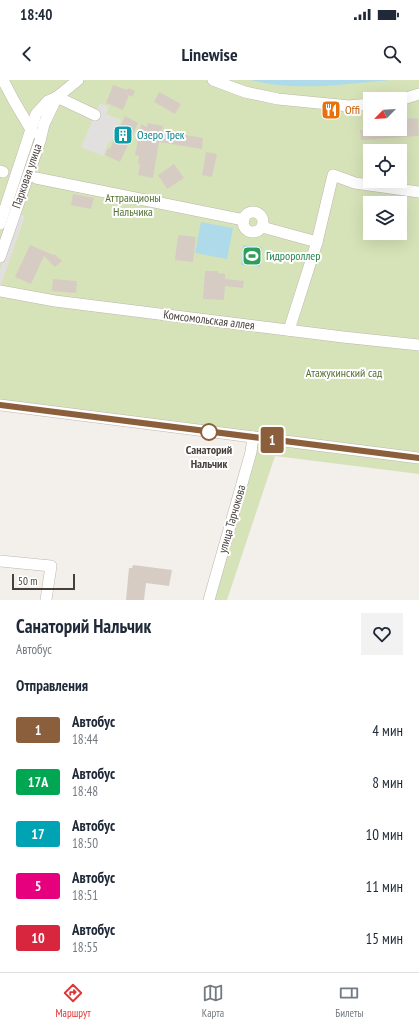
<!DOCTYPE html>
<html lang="ru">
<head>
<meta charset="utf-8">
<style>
  :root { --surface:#fff; --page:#f2f2f3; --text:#1f2937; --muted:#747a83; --line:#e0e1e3; --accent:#e23334 }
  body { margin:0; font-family:"PT Sans Narrow",sans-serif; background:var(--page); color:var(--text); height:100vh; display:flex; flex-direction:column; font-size:15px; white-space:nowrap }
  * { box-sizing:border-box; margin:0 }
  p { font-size:13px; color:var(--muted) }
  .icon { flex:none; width:22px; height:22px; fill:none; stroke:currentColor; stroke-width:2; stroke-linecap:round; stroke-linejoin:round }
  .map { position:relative; height:520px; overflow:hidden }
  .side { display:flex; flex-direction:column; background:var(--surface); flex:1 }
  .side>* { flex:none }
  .badge { padding:0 8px; border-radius:3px; font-size:14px; line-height:26px }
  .needle { width:26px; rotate:246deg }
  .fabs { position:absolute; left:363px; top:12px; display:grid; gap:8px }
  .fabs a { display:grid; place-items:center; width:44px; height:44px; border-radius:0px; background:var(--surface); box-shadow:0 4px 16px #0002; font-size:20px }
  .scale { position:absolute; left:12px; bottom:10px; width:63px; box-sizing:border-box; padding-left:4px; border:2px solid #473f39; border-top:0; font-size:11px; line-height:14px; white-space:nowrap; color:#473f39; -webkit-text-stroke:3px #fff; paint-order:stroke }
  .map>.badge { position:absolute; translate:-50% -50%; box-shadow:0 0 0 2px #fff }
  h2 { padding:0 16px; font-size:15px; line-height:36px }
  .round { display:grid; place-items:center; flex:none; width:42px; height:42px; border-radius:0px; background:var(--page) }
  .overview { display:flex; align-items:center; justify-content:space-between; height:68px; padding:0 16px }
  h1 { font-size:19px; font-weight:800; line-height:30px }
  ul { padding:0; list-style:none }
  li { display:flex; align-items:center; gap:12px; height:52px; padding:0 16px }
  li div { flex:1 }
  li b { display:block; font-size:15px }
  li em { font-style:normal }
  li .badge { min-width:44px; font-weight:700; text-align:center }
  .status { display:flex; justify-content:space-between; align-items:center; height:28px; padding:0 20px; background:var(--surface); direction:ltr }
  .status svg { height:11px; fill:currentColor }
  header { display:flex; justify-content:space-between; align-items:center; height:52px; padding:0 16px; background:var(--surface); font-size:18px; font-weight:800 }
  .tab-bar { display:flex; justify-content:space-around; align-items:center; height:56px; border-top:1px solid var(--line); background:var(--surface); font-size:11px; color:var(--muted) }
  .tab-bar a { display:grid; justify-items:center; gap:2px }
  .tab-bar .on { color:var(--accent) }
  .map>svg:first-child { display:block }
  .green { fill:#d6e3b8; fill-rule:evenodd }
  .parking { fill:#e2e0de }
  .water { fill:#aedae9 }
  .building { fill:#d7ccc4 }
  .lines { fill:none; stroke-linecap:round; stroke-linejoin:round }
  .minor-casing { stroke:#beb6ae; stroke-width:12 }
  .minor { stroke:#fff; stroke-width:11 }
  .line-casing { stroke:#fff; stroke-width:9 }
  .line { stroke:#8b5e3c; stroke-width:6 }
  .stop-dot { fill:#fff; stroke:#8b5e3c; stroke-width:2 }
  .labels { text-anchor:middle; stroke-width:4; stroke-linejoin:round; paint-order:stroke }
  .food-label { font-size:12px; fill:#c56008; stroke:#fff; text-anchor:start }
  .culture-label { font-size:12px; fill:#0d838f; stroke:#fff; text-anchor:start }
  .street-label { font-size:12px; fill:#473f39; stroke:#fff }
  .park-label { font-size:12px; fill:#547233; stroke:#fff }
  .leisure-label { font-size:12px; fill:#27864d; stroke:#fff; text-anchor:start }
  .stop-label { font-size:12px; font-weight:bold; fill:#473f39; stroke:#fff }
</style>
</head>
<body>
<div class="status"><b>18:40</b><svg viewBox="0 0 49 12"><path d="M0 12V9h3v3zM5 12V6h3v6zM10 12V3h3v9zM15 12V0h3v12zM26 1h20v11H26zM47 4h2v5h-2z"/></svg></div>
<header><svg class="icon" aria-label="back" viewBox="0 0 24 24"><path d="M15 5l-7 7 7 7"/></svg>Linewise<svg class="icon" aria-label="search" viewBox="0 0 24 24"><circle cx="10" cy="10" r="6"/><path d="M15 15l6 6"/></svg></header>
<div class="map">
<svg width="419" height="520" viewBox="0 0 419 520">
  <rect width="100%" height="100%" fill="#f3efea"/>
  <!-- green -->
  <path class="green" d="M9 0H419V394L275 376 227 520H209L253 358 0 325V4ZM370 19H400V49H370ZM370 71H400V101H370ZM370 123H400V153H370Z"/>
  <!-- parking -->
  <g class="parking">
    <path d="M100 23 109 27 106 34 121 40 111 62H109L103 76 81 67Z"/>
    <path d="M19 134 25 136 0 208V190Z"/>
  </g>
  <!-- water -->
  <g class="water">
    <path d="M251 0H390C347 4 293 12 251 0Z"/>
    <path d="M201 142 233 148 227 179 195 173Z"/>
    <path d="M243 165 262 167 260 187 241 185Z"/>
  </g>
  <!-- building -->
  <g class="building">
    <path d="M113 5 127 10 128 8 135 11 132 17 129 15 123 30 106 23Z"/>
    <path d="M159 12 181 24 175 34 154 22Z"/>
    <path d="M125 36 138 43 120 82 105 75 108 68 110 69Z"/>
    <path d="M418 38 419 56 361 60 360 50 400 49V39Z"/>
    <path d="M148 43 163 46 162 51 203 58 202 69 159 62 153 98 138 95 140 85 138 84 139 76 135 75 141 44 147 47Z"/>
    <path d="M206 72 217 74 212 97 202 95Z"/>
    <path d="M174 84 184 98 167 109 158 95Z"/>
    <path d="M73 114 94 118 91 129 71 125Z"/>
    <path d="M178 155 196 157 193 182 175 180Z"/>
    <path d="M30 165 53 175 54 174 62 181 55 187 44 176 31 204 15 197Z"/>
    <path d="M205 191H218V193L225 194V199L244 201 243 208 225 206 224 220 203 219Z"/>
    <path d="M53 199 77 201 76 213 52 211Z"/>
    <path d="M133 485 172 490 169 506 146 503 144 520H126L129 488H132Z"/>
  </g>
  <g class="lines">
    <defs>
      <g id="minor">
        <path d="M3 0 14 21 33 53"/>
        <path d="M213 0 245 12 278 19 349 26 370 24"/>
        <path d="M57 17 95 35"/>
        <path d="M400 20 419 14"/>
        <path d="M0 91 3 92"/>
        <path d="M36 98 244 140"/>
        <circle cx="253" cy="142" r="10"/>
        <path d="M0 144 36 34 48 21 57 17 78 0"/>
        <path d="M262 147 317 162"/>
        <path d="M0 177 40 61 44 44 57 17"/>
        <path d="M0 211 55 221 343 257 419 265"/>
        <path d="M289 250 317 162 333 95 355 103 419 112"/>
        <path d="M0 325 419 378"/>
        <path d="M0 481 51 486 46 520"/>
        <path d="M209 520 251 372 253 357"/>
      </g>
    </defs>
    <!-- minor casing -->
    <use href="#minor" class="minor-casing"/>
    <!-- minor -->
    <use href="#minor" class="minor"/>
  </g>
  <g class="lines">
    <defs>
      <path id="line" d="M0 325 419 378"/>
    </defs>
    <!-- line casing -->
    <use href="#line" class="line-casing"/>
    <!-- line -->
    <use href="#line" class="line"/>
  </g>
  <!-- icons -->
  <defs>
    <symbol id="restaurant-square" viewBox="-11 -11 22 22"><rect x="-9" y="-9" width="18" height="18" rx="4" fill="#e8710a" stroke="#fff"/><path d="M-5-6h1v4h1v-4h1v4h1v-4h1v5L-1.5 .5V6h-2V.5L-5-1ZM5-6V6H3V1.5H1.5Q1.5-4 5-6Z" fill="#fff"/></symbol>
    <symbol id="building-square" viewBox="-11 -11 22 22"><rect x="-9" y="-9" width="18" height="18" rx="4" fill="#0f9aa8" stroke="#fff"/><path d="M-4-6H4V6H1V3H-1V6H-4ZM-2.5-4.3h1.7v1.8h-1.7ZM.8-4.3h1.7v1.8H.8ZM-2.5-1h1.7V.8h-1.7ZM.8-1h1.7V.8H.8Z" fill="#fff"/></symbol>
    <symbol id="stadium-square" viewBox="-11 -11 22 22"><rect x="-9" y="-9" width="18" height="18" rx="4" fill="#2e9e5b" stroke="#fff"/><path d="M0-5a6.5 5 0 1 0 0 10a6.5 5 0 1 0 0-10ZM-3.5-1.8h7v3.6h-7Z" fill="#fff"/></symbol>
  </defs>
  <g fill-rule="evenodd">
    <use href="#restaurant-square" x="320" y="19" width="22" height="22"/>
    <use href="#building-square" x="112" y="44" width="22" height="22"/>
    <use href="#stadium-square" x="241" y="165" width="22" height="22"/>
  </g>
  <!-- markers -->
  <circle class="stop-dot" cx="209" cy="352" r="8"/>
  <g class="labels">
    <!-- food labels -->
    <g class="food-label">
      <text x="345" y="34">Offi</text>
    </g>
    <!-- culture labels -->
    <g class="culture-label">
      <text x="137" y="59">Озеро Трек</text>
    </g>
    <!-- street labels -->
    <g class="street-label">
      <text transform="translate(27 96) rotate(-71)" y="4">Парковая улица</text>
      <text transform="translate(209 240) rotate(7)" y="4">Комсомольская аллея</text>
      <text transform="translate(232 439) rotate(-74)" y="4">улица Тарчокова</text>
    </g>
    <!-- park labels -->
    <g class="park-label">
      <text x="133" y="122">Аттракционы<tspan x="133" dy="14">Нальчика</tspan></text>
      <text x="344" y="297">Атажукинский сад</text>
    </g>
    <!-- leisure labels -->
    <g class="leisure-label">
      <text x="266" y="180">Гидророллер</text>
    </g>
    <!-- stop labels -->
    <g class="stop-label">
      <text x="209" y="374">Санаторий<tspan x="209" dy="14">Нальчик</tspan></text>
    </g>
  </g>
</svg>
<div class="fabs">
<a><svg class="needle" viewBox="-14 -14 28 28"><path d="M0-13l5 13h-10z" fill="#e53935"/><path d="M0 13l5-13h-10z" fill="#747a83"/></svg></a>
<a><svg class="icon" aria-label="locate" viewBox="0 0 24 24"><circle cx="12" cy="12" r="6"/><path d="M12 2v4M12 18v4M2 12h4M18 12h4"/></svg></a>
<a><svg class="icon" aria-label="layers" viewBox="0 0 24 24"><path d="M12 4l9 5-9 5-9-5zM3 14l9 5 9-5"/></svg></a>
</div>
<div class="scale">50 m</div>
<b class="badge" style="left:272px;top:360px;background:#8b5e3c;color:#fff">1</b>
</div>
<section class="side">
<div class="overview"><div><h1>Санаторий Нальчик</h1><p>Автобус</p></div><a class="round"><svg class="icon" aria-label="heart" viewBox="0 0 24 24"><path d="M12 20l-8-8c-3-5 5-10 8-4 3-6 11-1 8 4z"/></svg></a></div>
<h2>Отправления</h2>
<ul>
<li><span class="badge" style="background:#8b5e3c;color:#fff">1</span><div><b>Автобус</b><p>18:44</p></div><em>4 мин</em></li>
<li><span class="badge" style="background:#00a651;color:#fff">17А</span><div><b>Автобус</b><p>18:48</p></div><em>8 мин</em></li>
<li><span class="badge" style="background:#00a3b4;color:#fff">17</span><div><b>Автобус</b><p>18:50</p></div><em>10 мин</em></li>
<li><span class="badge" style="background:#e6007e;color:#fff">5</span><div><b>Автобус</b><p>18:51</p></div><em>11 мин</em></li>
<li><span class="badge" style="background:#d7263d;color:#fff">10</span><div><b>Автобус</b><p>18:55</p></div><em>15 мин</em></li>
</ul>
</section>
<nav class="tab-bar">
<a class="on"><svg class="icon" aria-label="directions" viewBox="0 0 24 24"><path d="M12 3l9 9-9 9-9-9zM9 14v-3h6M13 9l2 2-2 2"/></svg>Маршрут</a>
<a><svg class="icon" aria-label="map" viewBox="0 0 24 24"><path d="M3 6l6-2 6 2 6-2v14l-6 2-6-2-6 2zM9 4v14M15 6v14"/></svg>Карта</a>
<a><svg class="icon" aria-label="tickets" viewBox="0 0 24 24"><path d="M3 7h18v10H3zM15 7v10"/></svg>Билеты</a>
</nav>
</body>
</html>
